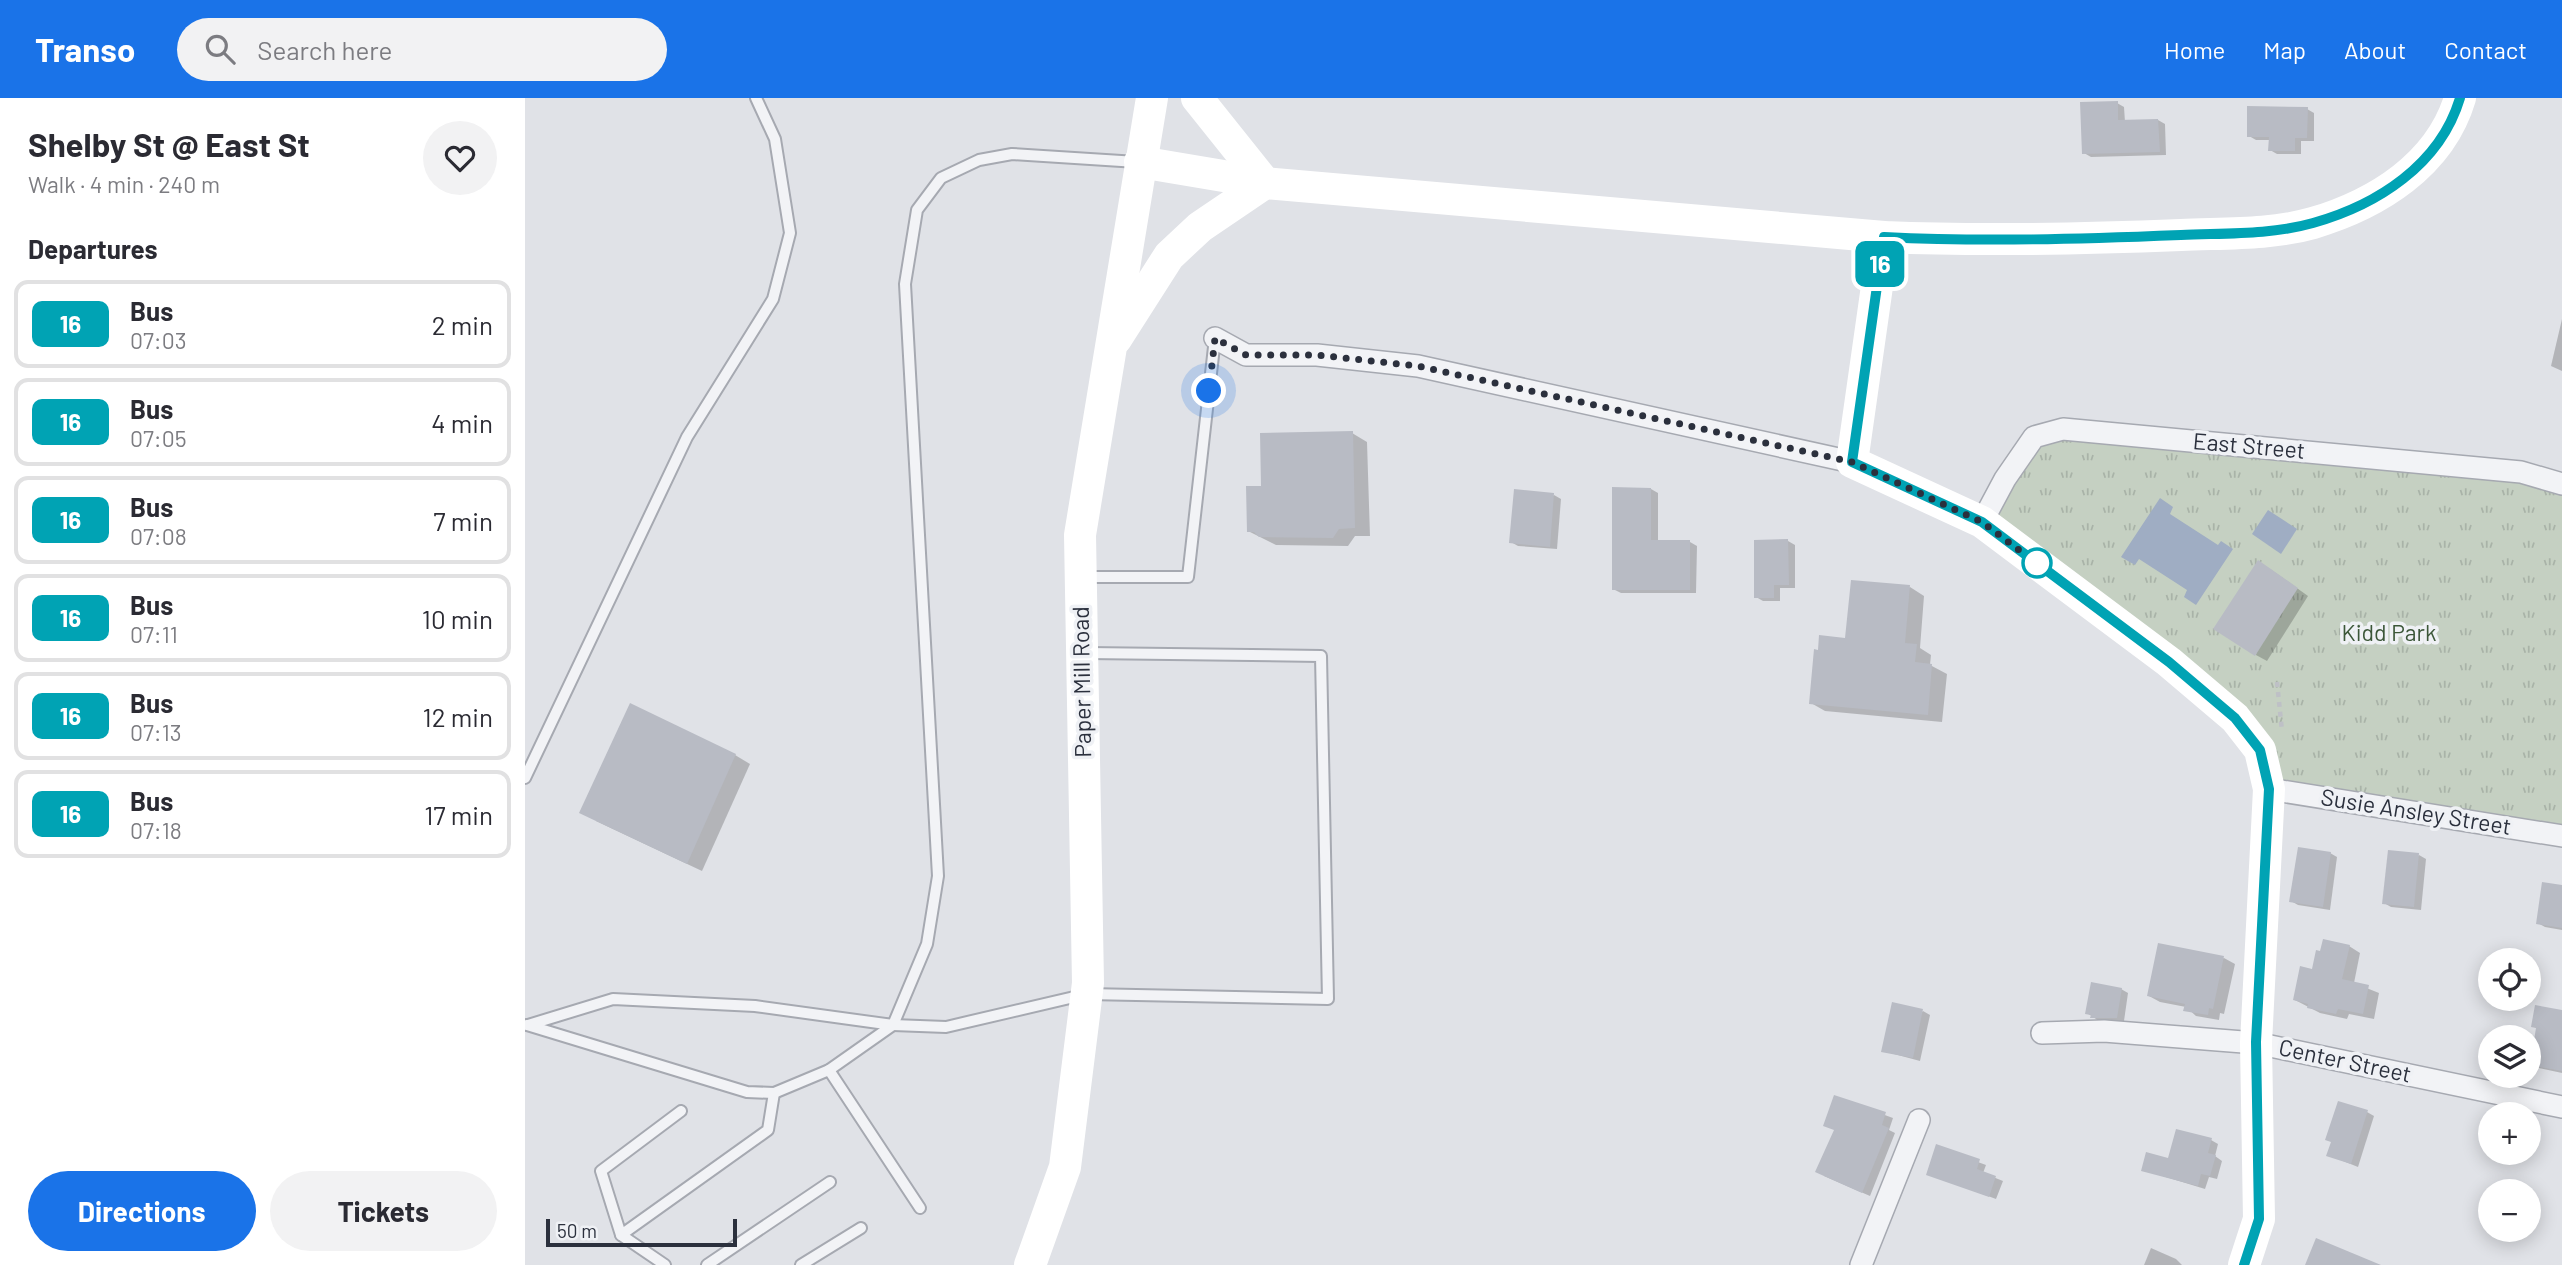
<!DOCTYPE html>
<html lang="en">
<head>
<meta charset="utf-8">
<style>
  :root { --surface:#fff; --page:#f2f2f3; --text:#2b2b33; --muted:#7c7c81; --line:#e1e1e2; --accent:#1a73e8 }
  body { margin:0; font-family:Barlow,sans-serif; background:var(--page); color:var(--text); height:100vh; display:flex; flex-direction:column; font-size:26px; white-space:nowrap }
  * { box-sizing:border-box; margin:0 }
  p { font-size:23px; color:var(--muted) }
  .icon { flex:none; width:38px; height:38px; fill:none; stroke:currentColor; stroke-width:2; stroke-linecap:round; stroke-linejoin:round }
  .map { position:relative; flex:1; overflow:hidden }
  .sheet { display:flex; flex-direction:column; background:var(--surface); width:525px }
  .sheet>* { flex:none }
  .badge { padding:0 14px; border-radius:10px; font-size:24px; line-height:46px }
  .controls { position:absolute; left:1953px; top:850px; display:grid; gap:14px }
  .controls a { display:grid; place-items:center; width:63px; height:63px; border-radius:50%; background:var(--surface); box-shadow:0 4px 18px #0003; font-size:35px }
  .scale { position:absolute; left:21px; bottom:18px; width:191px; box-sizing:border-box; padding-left:7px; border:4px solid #2b303d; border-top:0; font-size:19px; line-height:24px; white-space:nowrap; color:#2b303d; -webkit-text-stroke:5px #eff1f5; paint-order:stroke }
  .you { position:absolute; width:35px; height:35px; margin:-18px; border:5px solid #fff; border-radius:50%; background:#1a73e8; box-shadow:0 0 0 10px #1a73e833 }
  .map>.badge { position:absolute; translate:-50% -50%; box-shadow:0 0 0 4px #fff }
  h2 { padding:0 28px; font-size:26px; line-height:63px }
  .round { display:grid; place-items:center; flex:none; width:74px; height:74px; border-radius:37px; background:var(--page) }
  .summary { display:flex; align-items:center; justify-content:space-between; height:119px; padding:0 28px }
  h1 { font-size:33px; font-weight:700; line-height:52px }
  .primary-button { display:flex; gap:14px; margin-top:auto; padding:14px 28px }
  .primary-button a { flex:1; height:80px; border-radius:42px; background:var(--accent); color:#fff; font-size:28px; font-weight:700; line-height:80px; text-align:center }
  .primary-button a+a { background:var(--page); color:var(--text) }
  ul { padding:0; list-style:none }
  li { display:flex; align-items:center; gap:21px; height:88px; margin:0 14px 10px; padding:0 14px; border:4px solid var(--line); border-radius:14px }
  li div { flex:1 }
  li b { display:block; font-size:26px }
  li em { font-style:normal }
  li .badge { min-width:77px; font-weight:700; text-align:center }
  header { display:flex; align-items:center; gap:42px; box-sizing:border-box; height:98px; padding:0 35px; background:var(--accent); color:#fff }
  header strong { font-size:33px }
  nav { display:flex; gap:38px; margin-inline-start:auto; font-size:24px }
  .search { width:490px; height:63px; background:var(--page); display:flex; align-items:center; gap:18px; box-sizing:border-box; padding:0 24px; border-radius:38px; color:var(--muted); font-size:26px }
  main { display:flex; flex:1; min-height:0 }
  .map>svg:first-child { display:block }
  .park { fill:url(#park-tufts) }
  .water { fill:#9fadc3 }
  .shadow { fill:#0003 }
  .building { fill:#b8bbc4 }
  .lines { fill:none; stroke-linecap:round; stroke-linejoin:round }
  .lane-casing { stroke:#a6a9b1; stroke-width:14 }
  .street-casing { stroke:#a6a9b1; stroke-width:24 }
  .path { stroke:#bec0c6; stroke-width:4.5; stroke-dasharray:5 5; stroke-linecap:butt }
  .lane { stroke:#f2f3f6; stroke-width:10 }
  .street { stroke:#f2f3f6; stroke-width:21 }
  .secondary { stroke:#fff; stroke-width:32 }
  .line-casing { stroke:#fff; stroke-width:16 }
  .line { stroke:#00a3b4; stroke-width:10 }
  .walk { stroke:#2b303d; stroke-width:7; stroke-dasharray:0 12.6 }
  .stop-dot { fill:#fff; stroke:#00a3b4; stroke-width:3.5 }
  .labels { text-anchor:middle; stroke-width:7; stroke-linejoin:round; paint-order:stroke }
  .street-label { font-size:23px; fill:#2b303d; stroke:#eff1f5 }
  .park-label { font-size:23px; fill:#3c5739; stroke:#eff1f5 }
</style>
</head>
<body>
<header>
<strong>Transo</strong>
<div class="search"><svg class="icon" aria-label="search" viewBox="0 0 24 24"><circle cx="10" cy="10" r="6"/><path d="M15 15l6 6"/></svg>Search here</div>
<nav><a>Home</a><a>Map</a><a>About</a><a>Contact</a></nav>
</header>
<main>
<section class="sheet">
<div class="summary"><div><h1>Shelby St @ East St</h1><p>Walk · 4 min · 240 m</p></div><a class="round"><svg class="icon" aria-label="heart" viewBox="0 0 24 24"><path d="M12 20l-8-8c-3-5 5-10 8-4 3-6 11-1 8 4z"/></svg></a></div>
<h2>Departures</h2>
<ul>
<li><span class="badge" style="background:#00a3b4;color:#fff">16</span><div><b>Bus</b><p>07:03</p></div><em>2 min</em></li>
<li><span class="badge" style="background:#00a3b4;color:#fff">16</span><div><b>Bus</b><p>07:05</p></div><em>4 min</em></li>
<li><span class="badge" style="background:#00a3b4;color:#fff">16</span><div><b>Bus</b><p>07:08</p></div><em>7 min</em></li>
<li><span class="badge" style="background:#00a3b4;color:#fff">16</span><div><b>Bus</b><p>07:11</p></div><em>10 min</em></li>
<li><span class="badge" style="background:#00a3b4;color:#fff">16</span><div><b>Bus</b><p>07:13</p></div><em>12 min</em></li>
<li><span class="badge" style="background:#00a3b4;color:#fff">16</span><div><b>Bus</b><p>07:18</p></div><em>17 min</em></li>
</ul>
<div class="primary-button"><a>Directions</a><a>Tickets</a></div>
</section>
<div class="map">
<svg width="2037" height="1167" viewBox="0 0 2037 1167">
  <defs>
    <pattern id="park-tufts" width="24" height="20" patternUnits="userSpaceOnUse" patternTransform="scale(1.75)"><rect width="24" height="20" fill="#c5d0c2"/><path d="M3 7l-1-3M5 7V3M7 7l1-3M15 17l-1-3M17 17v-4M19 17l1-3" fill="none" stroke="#a9b3a8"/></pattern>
  </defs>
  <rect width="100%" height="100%" fill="#e0e2e7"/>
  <!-- park -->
  <path class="park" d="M1538 331 2037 386V738L1744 691 1735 652 1457 424 1509 339Z"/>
  <!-- water -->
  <g class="water">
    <path d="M1635 400 1648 409 1645 416 1693 447 1696 443 1708 451 1671 507 1659 499 1662 492 1614 461 1610 467 1596 459Z"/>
    <path d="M1743 412 1772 431 1756 456 1727 436Z"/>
  </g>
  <!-- shadow -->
  <g class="shadow">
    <path d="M1592 5 1599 9 1600 24 1633 22 1640 26 1641 57 1566 59 1559 55Z"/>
    <path d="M1782 11 1789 15V43H1776V56H1752L1745 52V42H1731L1724 38Z"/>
    <path d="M2037 221V273L2026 268Z"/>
    <path d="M827 335 842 344 845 438H830L823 448 751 447 723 433 738 389Z"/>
    <path d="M1126 391 1133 395V444H1165L1172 448 1171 495H1096L1088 491Z"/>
    <path d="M1029 397 1036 401 1032 451 993 448 986 444Z"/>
    <path d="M1263 443 1270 447V490H1255V503H1238L1231 499Z"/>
    <path d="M1745 471 1783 498 1742 563 1731 557Z"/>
    <path d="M1385 489 1399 498 1395 550 1406 557 1405 567 1422 576 1417 624 1300 613 1286 605 1322 541Z"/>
    <path d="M210 657 225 666 177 773 71 723Z"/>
    <path d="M1805 755 1812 759 1805 812 1773 807 1766 803Z"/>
    <path d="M1894 757 1901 761 1896 812 1866 809 1859 805Z"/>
    <path d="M2037 788V832L2020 829 2013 825Z"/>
    <path d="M1824 848 1835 855 1829 885 1854 895 1849 921 1824 916 1822 921 1795 915 1770 902 1788 873Z"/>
    <path d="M1699 860 1710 866 1699 916 1695 915 1694 922 1671 918 1661 909 1635 904 1624 898Z"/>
    <path d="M1596 891 1603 895 1599 923H1574L1562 915Z"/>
    <path d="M1398 913 1405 917 1395 963 1358 953Z"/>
    <path d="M2037 914V975L2014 970 2007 966 2013 931 2008 928Z"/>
    <path d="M1310 999 1368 1020 1364 1032 1370 1035 1345 1098 1299 1078 1311 1032Z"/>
    <path d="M1842 1014 1849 1018 1833 1069 1803 1057Z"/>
    <path d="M1686 1042 1693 1046 1690 1058 1697 1063 1692 1081 1684 1079 1680 1091 1618 1072Z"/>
    <path d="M1412 1049 1461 1067 1458 1075 1478 1083 1471 1101 1403 1076Z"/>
    <path d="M1626 1150 1651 1161 1657 1167H1619Z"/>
  </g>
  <!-- building -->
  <g class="building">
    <path d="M1593 3V22L1633 21 1635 54 1557 56 1555 4Z"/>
    <path d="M1722 8 1783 9 1782 40H1770V53H1743L1744 39H1722Z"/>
    <path d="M828 333 830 430 814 431 808 440 734 439 729 434H722L721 388H736L735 335Z"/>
    <path d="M1087 389 1126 390V442H1165V492H1087Z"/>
    <path d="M989 391 1029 395 1025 449 984 445Z"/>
    <path d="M1263 441 1264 487H1249V500H1229V442Z"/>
    <path d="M1733 462 1773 490 1730 558 1688 531Z"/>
    <path d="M1326 482 1385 487 1380 545 1392 546 1390 564 1407 566 1403 617 1284 606 1289 551 1293 552 1294 537 1320 540Z"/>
    <path d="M105 605 211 656 162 766 54 715Z"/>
    <path d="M1773 749 1806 754 1798 809 1764 804Z"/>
    <path d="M1863 752 1894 755 1889 809 1857 806Z"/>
    <path d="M2017 784 2037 787V830L2011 826Z"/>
    <path d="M1798 841 1825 847 1817 881 1844 887 1838 916 1813 911 1811 916 1782 910 1783 906 1768 902 1775 868 1787 871 1791 852 1795 853Z"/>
    <path d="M1633 845 1699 858 1688 911 1684 910 1683 917 1658 913 1660 906 1622 898Z"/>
    <path d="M1566 884 1597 890 1592 920H1565L1566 917 1560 916Z"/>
    <path d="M1367 904 1398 911 1388 960 1356 954Z"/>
    <path d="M2010 907 2037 912V973L2005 967 2011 930 2006 929Z"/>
    <path d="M1309 997 1361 1014 1357 1027 1364 1030 1337 1095 1290 1074 1309 1032 1298 1028Z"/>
    <path d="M1813 1003 1843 1012 1826 1066 1801 1058 1806 1044 1800 1042Z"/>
    <path d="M1651 1031 1687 1040 1683 1055 1691 1057 1685 1078 1676 1076 1673 1088 1616 1073 1621 1054 1643 1060Z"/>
    <path d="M1411 1046 1455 1061 1452 1071 1471 1078 1464 1099 1401 1077Z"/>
    <path d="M1791 1140 1856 1167H1780Z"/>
  </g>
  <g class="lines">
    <defs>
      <g id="lane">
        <path d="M558 479H663L690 240"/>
        <path d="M0 680 162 339 248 201 265 135 250 41 231 0"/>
        <path d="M2 927 222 994 249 995 304 972 368 927 402 846 413 778 380 186 392 112 416 80 454 62 487 56 612 64"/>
        <path d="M3 927 88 901 230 908 368 927 421 929 562 896 803 901 796 558 562 555"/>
        <path d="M304 972 395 1110"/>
        <path d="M156 1013 76 1073 96 1137 243 1032 249 995"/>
        <path d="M96 1137 140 1167"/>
        <path d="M182 1167 305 1084"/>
        <path d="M276 1167 336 1130"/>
      </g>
      <g id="street">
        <path d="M690 240 721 257H792L893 268 1327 364"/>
        <path d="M1457 424 1480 381 1509 339 1538 331 1996 374 2037 386"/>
        <path d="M1744 691 2037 738"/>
        <path d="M1517 935 1579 933 1731 945 2037 1009"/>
        <path d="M1336 1167 1394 1022"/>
      </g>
    </defs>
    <!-- lane casing -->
    <use href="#lane" class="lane-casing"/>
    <!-- street casing -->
    <use href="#street" class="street-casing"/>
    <!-- path -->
    <path class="path" d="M1752 584 1757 633"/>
    <!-- lane -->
    <use href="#lane" class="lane"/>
    <!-- street -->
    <use href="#street" class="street"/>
    <!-- secondary -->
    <g class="secondary">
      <path d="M615 64 740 85 1359 139C1458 143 1557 141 1656 137 1699 135 1746 137 1788 125 1852 106 1915 67 1935 0"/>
      <path d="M1359 139 1327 364 1457 424 1644 564 1710 620 1735 652 1744 691 1731 945 1734 1121 1719 1167"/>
      <path d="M591 241 644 158 675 129 740 85 672 0"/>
      <path d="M505 1167 540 1069 563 885 555 437 627 0"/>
    </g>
  </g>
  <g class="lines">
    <defs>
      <path id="line" d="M1719 1167 1734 1121 1731 944 1744 691 1735 652 1710 620 1644 564 1457 424 1327 364 1359 139C1458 144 1557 141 1656 137 1699 135 1746 137 1788 125 1852 107 1915 67 1935 0"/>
    </defs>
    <!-- line casing -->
    <use href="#line" class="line-casing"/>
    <!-- line -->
    <use href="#line" class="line"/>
    <!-- walk -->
    <path class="walk" d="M684 293 690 240 721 257H792L893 268 1327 364 1457 424 1519 471 1512 465"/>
  </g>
  <!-- markers -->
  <circle class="stop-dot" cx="1512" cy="465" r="14"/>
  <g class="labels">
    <!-- street labels -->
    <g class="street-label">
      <text transform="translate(1724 348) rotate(5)" y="8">East Street</text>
      <text transform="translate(557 584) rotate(-91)" y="8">Paper Mill Road</text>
      <text transform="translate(1891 714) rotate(9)" y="8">Susie Ansley Street</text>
      <text transform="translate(1820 963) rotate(12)" y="8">Center Street</text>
    </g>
    <!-- park labels -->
    <g class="park-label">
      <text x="1864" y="543">Kidd Park</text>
    </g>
  </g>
</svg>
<div class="controls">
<a><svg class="icon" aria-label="locate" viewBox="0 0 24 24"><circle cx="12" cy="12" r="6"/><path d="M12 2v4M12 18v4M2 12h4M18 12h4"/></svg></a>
<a><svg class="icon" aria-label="layers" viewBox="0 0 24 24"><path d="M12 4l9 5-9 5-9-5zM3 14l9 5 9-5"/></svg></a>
<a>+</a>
<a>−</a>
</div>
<div class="scale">50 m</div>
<div class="you" style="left:684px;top:293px"></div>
<b class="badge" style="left:1355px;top:166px;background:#00a3b4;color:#fff">16</b>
</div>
</main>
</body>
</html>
